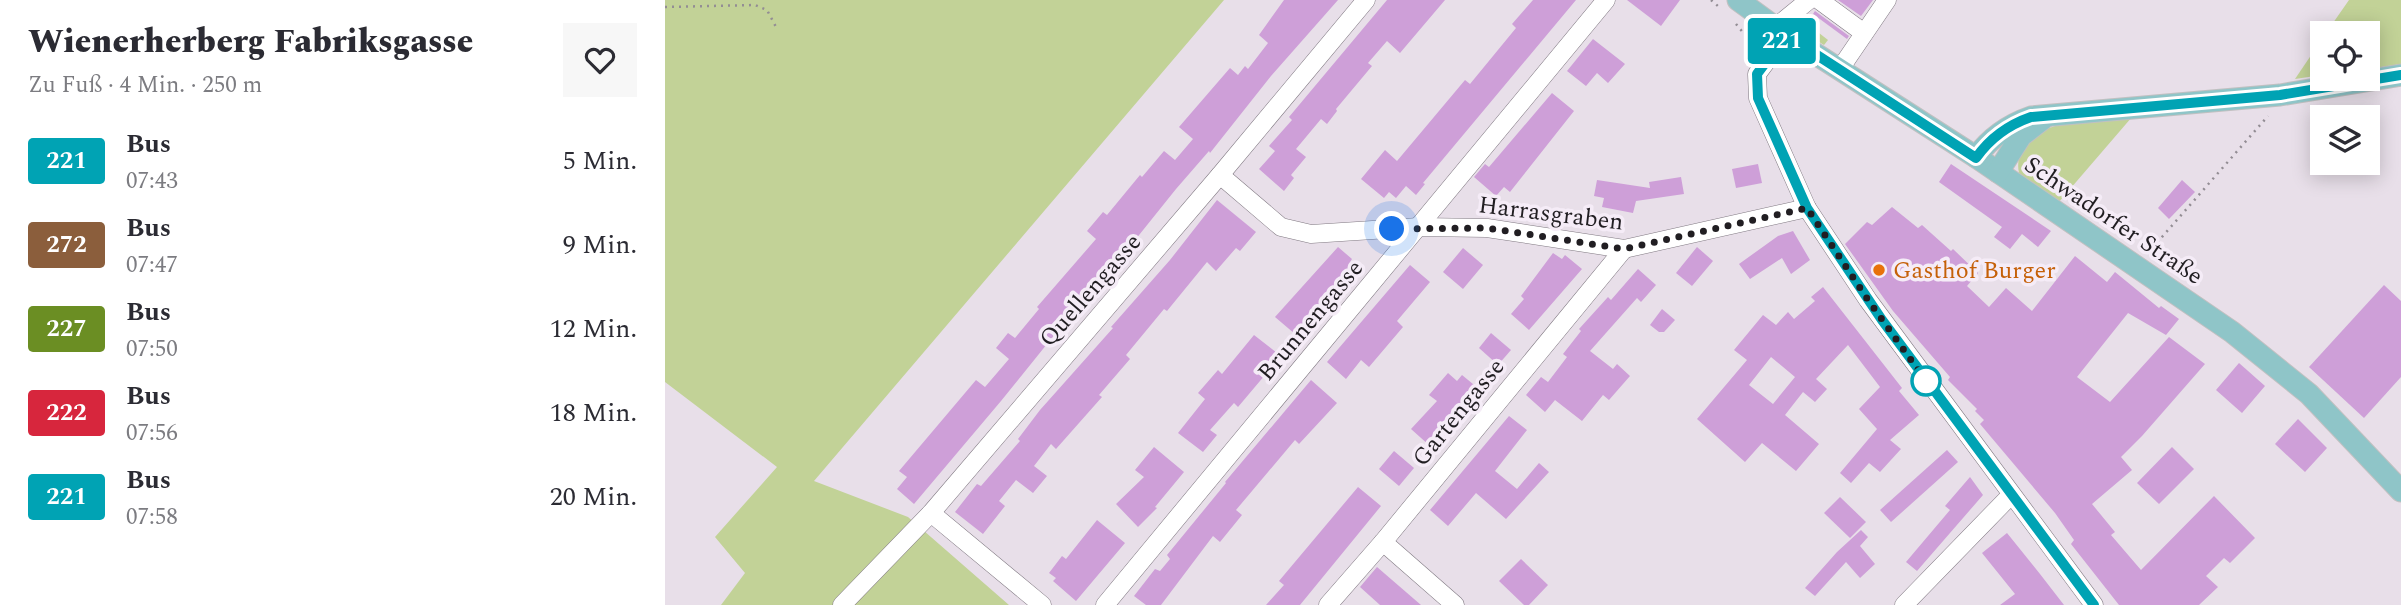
<!DOCTYPE html>
<html lang="de">
<head>
<meta charset="utf-8">
<style>
  :root { --surface:#fff; --page:#f7f7f7; --text:#2b2b33; --muted:#7c7c81 }
  body { margin:0; font-family:Spectral,serif; background:var(--page); color:var(--text); height:100vh; display:flex; flex-direction:column; font-size:26px; white-space:nowrap }
  * { box-sizing:border-box; margin:0 }
  p { font-size:23px; color:var(--muted) }
  .icon { flex:none; width:38px; height:38px; fill:none; stroke:currentColor; stroke-width:2; stroke-linecap:round; stroke-linejoin:round }
  .map { position:relative; flex:1; overflow:hidden }
  .drawer { display:flex; flex-direction:column; background:var(--surface); width:665px }
  .drawer>* { flex:none }
  .badge { padding:0 14px; border-radius:5px; font-size:24px; line-height:46px }
  .controls { position:absolute; left:1645px; top:21px; display:grid; gap:14px }
  .controls a { display:grid; place-items:center; width:70px; height:70px; border-radius:0px; background:var(--surface); box-shadow:0 4px 18px #0003; font-size:35px }
  .you { position:absolute; width:35px; height:35px; margin:-18px; border:5px solid #fff; border-radius:50%; background:#1a73e8; box-shadow:0 0 0 10px #1a73e833 }
  .map>.badge { position:absolute; translate:-50% -50%; box-shadow:0 0 0 4px #fff }
  .round { display:grid; place-items:center; flex:none; width:74px; height:74px; border-radius:0px; background:var(--page) }
  .summary { display:flex; align-items:center; justify-content:space-between; height:119px; padding:0 28px }
  h1 { font-size:33px; font-weight:800; line-height:52px }
  ul { padding:0; list-style:none }
  li { display:flex; align-items:center; gap:21px; height:84px; padding:0 28px }
  li div { flex:1 }
  li b { display:block; font-size:26px }
  li em { font-style:normal }
  li .badge { min-width:77px; font-weight:700; text-align:center }
  main { display:flex; flex:1; min-height:0 }
  .map>svg:first-child { display:block }
  .green { fill:#c2d297 }
  .building { fill:#ce9fd8; fill-rule:evenodd }
  .lines { fill:none; stroke-linecap:round; stroke-linejoin:round }
  .minor-casing { stroke:#807982; stroke-width:19 }
  .major-casing { stroke:#c1c0c1; stroke-width:23 }
  .path { stroke:#938d94; stroke-width:2.5; stroke-dasharray:2 5; stroke-linecap:butt }
  .minor { stroke:#fff; stroke-width:18 }
  .major { stroke:#8fc5c8; stroke-width:21 }
  .line-casing { stroke:#fff; stroke-width:16 }
  .line { stroke:#00a3b4; stroke-width:10 }
  .walk { stroke:#211e22; stroke-width:7; stroke-dasharray:0 12.6 }
  .food-dot { fill:#e8710a; stroke:#f5ecf7; stroke-width:2.5 }
  .stop-dot { fill:#fff; stroke:#00a3b4; stroke-width:3.5 }
  .labels { text-anchor:middle; stroke-width:7; stroke-linejoin:round; paint-order:stroke }
  .street-label { font-size:24px; fill:#211e22; stroke:#f5ecf7 }
  .food-label { font-size:24px; fill:#c56008; stroke:#f5ecf7; text-anchor:start }
</style>
</head>
<body>
<main>
<section class="drawer">
<div class="summary"><div><h1>Wienerherberg Fabriksgasse</h1><p>Zu Fuß · 4 Min. · 250 m</p></div><a class="round"><svg class="icon" aria-label="heart" viewBox="0 0 24 24"><path d="M12 20l-8-8c-3-5 5-10 8-4 3-6 11-1 8 4z"/></svg></a></div>
<ul>
<li><span class="badge" style="background:#00a3b4;color:#fff">221</span><div><b>Bus</b><p>07:43</p></div><em>5 Min.</em></li>
<li><span class="badge" style="background:#8b5e3c;color:#fff">272</span><div><b>Bus</b><p>07:47</p></div><em>9 Min.</em></li>
<li><span class="badge" style="background:#6b8e23;color:#fff">227</span><div><b>Bus</b><p>07:50</p></div><em>12 Min.</em></li>
<li><span class="badge" style="background:#d7263d;color:#fff">222</span><div><b>Bus</b><p>07:56</p></div><em>18 Min.</em></li>
<li><span class="badge" style="background:#00a3b4;color:#fff">221</span><div><b>Bus</b><p>07:58</p></div><em>20 Min.</em></li>
</ul>
</section>
<div class="map">
<svg width="1736" height="605" viewBox="0 0 1736 605">
  <rect width="100%" height="100%" fill="#e8dfe9"/>
  <!-- green -->
  <g class="green">
    <path d="M0 0H559L149 481 243 517 344 605H56L80 573 50 537 112 467 0 382Z"/>
    <path d="M1684 0H1736V64L1703 69V33H1661Z"/>
    <path d="M1135 22H1140L1163 40 1159 45 1135 30 1133 26Z"/>
    <path d="M1657 39V75L1630 79Z"/>
    <path d="M1467 117 1393 203C1384 197 1363 186 1357 178 1352 173 1353 163 1354 157 1364 117 1434 120 1467 117Z"/>
  </g>
  <!-- building -->
  <g class="building">
    <path d="M619 0H673L606 76 545 153 544 151 511 189 446 270 411 308 336 401 249 504 232 489 242 477 234 471 311 380 320 387 344 359 331 348 343 333 350 338 374 309 372 307 431 239 422 231 438 212 442 215 475 175 477 177 499 151 510 160 528 139 514 127 565 68 573 75 580 66 583 69 603 43 594 35Z"/>
    <path d="M722 0H780L735 53 722 41 703 63 707 66 671 109 672 111 662 124 656 119 631 149 641 157 626 175 629 178 619 191 594 169 610 151 604 146 627 120 624 117Z"/>
    <path d="M868 0H911L758 183 760 184 751 195 741 186 731 198 724 192 719 198 696 179 720 150 732 161 800 80 805 84 851 28 847 24Z"/>
    <path d="M962 0H1015L996 26Z"/>
    <path d="M1173 0H1208L1196 16Z"/>
    <path d="M1150 11 1184 36 1182 39 1148 14Z"/>
    <path d="M928 39 960 64 943 83 932 73 921 86 902 71Z"/>
    <path d="M887 93 909 111 845 192 839 187 831 196 809 177 820 164 824 167Z"/>
    <path d="M1093 164 1097 183 1071 188 1067 169Z"/>
    <path d="M1286 164 1386 231 1373 247 1357 234 1345 249 1329 237 1337 227 1274 182Z"/>
    <path d="M1016 177 1019 194 971 201 968 213 937 207 939 198 929 196 932 180 985 188 984 182Z"/>
    <path d="M1517 180 1530 192 1504 219 1493 208Z"/>
    <path d="M552 200 591 232 575 251 571 248 551 271 542 262 502 311 499 309 461 355 465 359 434 395 437 397 391 449 386 444 369 466 382 476 368 493 351 480 334 501 340 506 318 534 290 512 312 484 316 486 355 441 353 439 375 410 448 328 446 327 505 260Z"/>
    <path d="M1227 207 1253 228 1257 225 1286 251 1288 249 1313 273 1302 286 1324 307 1341 288 1367 311 1410 256 1442 282 1450 272 1494 308 1496 306 1514 319 1501 335 1463 313 1412 377 1445 402 1504 337 1540 364 1477 436 1456 457 1467 470 1427 504 1450 532 1446 535 1476 570 1549 496 1590 538 1565 563 1559 558 1541 576 1553 587 1534 605H1454L1406 544 1409 540 1390 513 1315 424 1319 420 1310 411 1312 409 1283 380 1285 377 1228 311 1180 244 1202 222 1207 225Z"/>
    <path d="M1128 231 1145 260 1126 274 1117 258 1085 279 1074 264 1113 236Z"/>
    <path d="M673 247 687 259 685 262 691 267 635 334H630L610 317Z"/>
    <path d="M1032 247 1048 261 1027 286 1011 273Z"/>
    <path d="M798 248 818 265 798 289 778 272Z"/>
    <path d="M888 253 897 259 900 255 917 269 864 330 846 314 859 299 856 296Z"/>
    <path d="M745 265 765 282 732 321 738 327 704 367 696 360 681 379 662 362Z"/>
    <path d="M973 269 991 285 976 302 972 298 925 351 948 369 952 364 965 376 944 400 938 395 917 421 890 400 880 412 861 395 876 377 883 382 902 357 898 354 916 331 914 329 943 297 946 300Z"/>
    <path d="M1719 285 1736 301V377L1699 418 1644 367Z"/>
    <path d="M1158 287 1237 388 1234 391 1254 415 1225 440 1236 449 1215 472 1204 463 1186 483 1175 473 1212 429 1194 409 1215 387 1183 345 1151 379 1162 389 1150 402 1138 392 1120 415 1154 444 1131 471 1097 443 1080 462 1032 419 1082 360 1069 350 1098 315 1111 325 1123 312 1129 319 1150 301 1146 297ZM1106 357 1130 377 1108 404 1084 385Z"/>
    <path d="M997 309 1010 320 999 332H994L985 325Z"/>
    <path d="M826 333 846 350 833 365 814 348Z"/>
    <path d="M589 335 616 356 573 407 569 403 545 430 552 435 538 452 513 433 540 399 533 393 553 370 557 374Z"/>
    <path d="M1574 363 1600 386 1577 413 1551 390Z"/>
    <path d="M783 373 792 381 797 375 814 389 765 446 746 429 772 401 764 395Z"/>
    <path d="M646 380 672 403 634 444 630 440 571 510 577 515 555 542 548 536 496 605H481L469 596 490 569 495 571 505 559 502 555 561 483 560 482Z"/>
    <path d="M844 416 862 430 830 471 852 489 874 463 884 472 841 519 811 493 783 526 765 510Z"/>
    <path d="M1633 419 1662 448 1640 472 1610 444Z"/>
    <path d="M489 447 519 472 490 507 492 508 473 527 451 504 479 477 470 470Z"/>
    <path d="M1507 447 1529 469 1494 504 1472 483Z"/>
    <path d="M1282 450 1293 462 1226 522 1215 510Z"/>
    <path d="M729 451 749 468 734 486 714 469Z"/>
    <path d="M1305 477 1318 495 1252 571 1241 562 1285 510 1280 506Z"/>
    <path d="M693 487 716 506 635 605H601L619 585 614 581Z"/>
    <path d="M1175 497 1201 522 1185 538 1159 513Z"/>
    <path d="M432 520 460 543 411 601 388 581 391 578 384 573 397 556 401 559Z"/>
    <path d="M1196 530 1203 537 1195 546 1210 564 1195 578 1181 562 1150 596 1140 588 1172 552Z"/>
    <path d="M1342 533 1375 574 1399 605H1335L1350 594 1317 553Z"/>
    <path d="M856 559 883 585 864 605H859L834 581Z"/>
    <path d="M712 567 756 605H715L695 587Z"/>
  </g>
  <g class="lines">
    <defs>
      <g id="minor">
        <path d="M1154 0 1199 33"/>
        <path d="M1111 27 1144 0"/>
        <path d="M1121 35 1092 74 1093 98 1142 208 1203 300 1429 605"/>
        <path d="M1175 69 1222 0"/>
        <path d="M555 175 616 227 646 234 754 227 822 228 959 249 1142 208"/>
        <path d="M266 513 377 605"/>
        <path d="M718 542 790 605"/>
        <path d="M177 605 266 513 555 175 701 0"/>
        <path d="M440 605 941 0"/>
        <path d="M663 605 718 542 959 249"/>
        <path d="M1239 605 1346 495"/>
      </g>
      <g id="major">
        <path d="M1073 0 1121 35 1311 157 1567 332 1644 394 1736 491"/>
        <path d="M1311 157C1325 138 1343 125 1366 117L1615 95 1736 75"/>
        <path d="M1333 172 1356 136 1378 119"/>
      </g>
    </defs>
    <!-- minor casing -->
    <use href="#minor" class="minor-casing"/>
    <!-- major casing -->
    <use href="#major" class="major-casing"/>
    <!-- path -->
    <g class="path">
      <path d="M1046 0 1054 7"/>
      <path d="M0 7 90 5 102 10 111 27"/>
      <path d="M1071 24 1085 41 1087 51"/>
      <path d="M1483 253 1603 116"/>
    </g>
    <!-- minor -->
    <use href="#minor" class="minor"/>
    <!-- major -->
    <use href="#major" class="major"/>
  </g>
  <g class="lines">
    <defs>
      <path id="line" d="M1429 605 1217 320 1142 208 1093 98 1092 74 1121 35 1311 158C1325 138 1343 125 1366 117L1615 95 1736 75"/>
    </defs>
    <!-- line casing -->
    <use href="#line" class="line-casing"/>
    <!-- line -->
    <use href="#line" class="line"/>
    <!-- walk -->
    <path class="walk" d="M727 229 822 228 959 249 1142 208 1203 300 1261 381"/>
  </g>
  <!-- markers -->
  <circle class="food-dot" cx="1214" cy="270" r="7"/>
  <circle class="stop-dot" cx="1261" cy="381" r="14"/>
  <g class="labels">
    <!-- street labels -->
    <g class="street-label">
      <text transform="translate(886 213) rotate(7)" y="8">Harrasgraben</text>
      <text transform="translate(1449 220) rotate(34)" y="8">Schwadorfer Straße</text>
      <text transform="translate(425 290) rotate(-49)" y="8">Quellengasse</text>
      <text transform="translate(645 320) rotate(-50)" y="8">Brunnengasse</text>
      <text transform="translate(793 412) rotate(-51)" y="8">Gartengasse</text>
    </g>
    <!-- food labels -->
    <g class="food-label">
      <text x="1228" y="278">Gasthof Burger</text>
    </g>
  </g>
</svg>
<div class="controls">
<a><svg class="icon" aria-label="locate" viewBox="0 0 24 24"><circle cx="12" cy="12" r="6"/><path d="M12 2v4M12 18v4M2 12h4M18 12h4"/></svg></a>
<a><svg class="icon" aria-label="layers" viewBox="0 0 24 24"><path d="M12 4l9 5-9 5-9-5zM3 14l9 5 9-5"/></svg></a>
</div>
<div class="you" style="left:727px;top:229px"></div>
<b class="badge" style="left:1117px;top:41px;background:#00a3b4;color:#fff">221</b>
</div>
</main>
</body>
</html>
